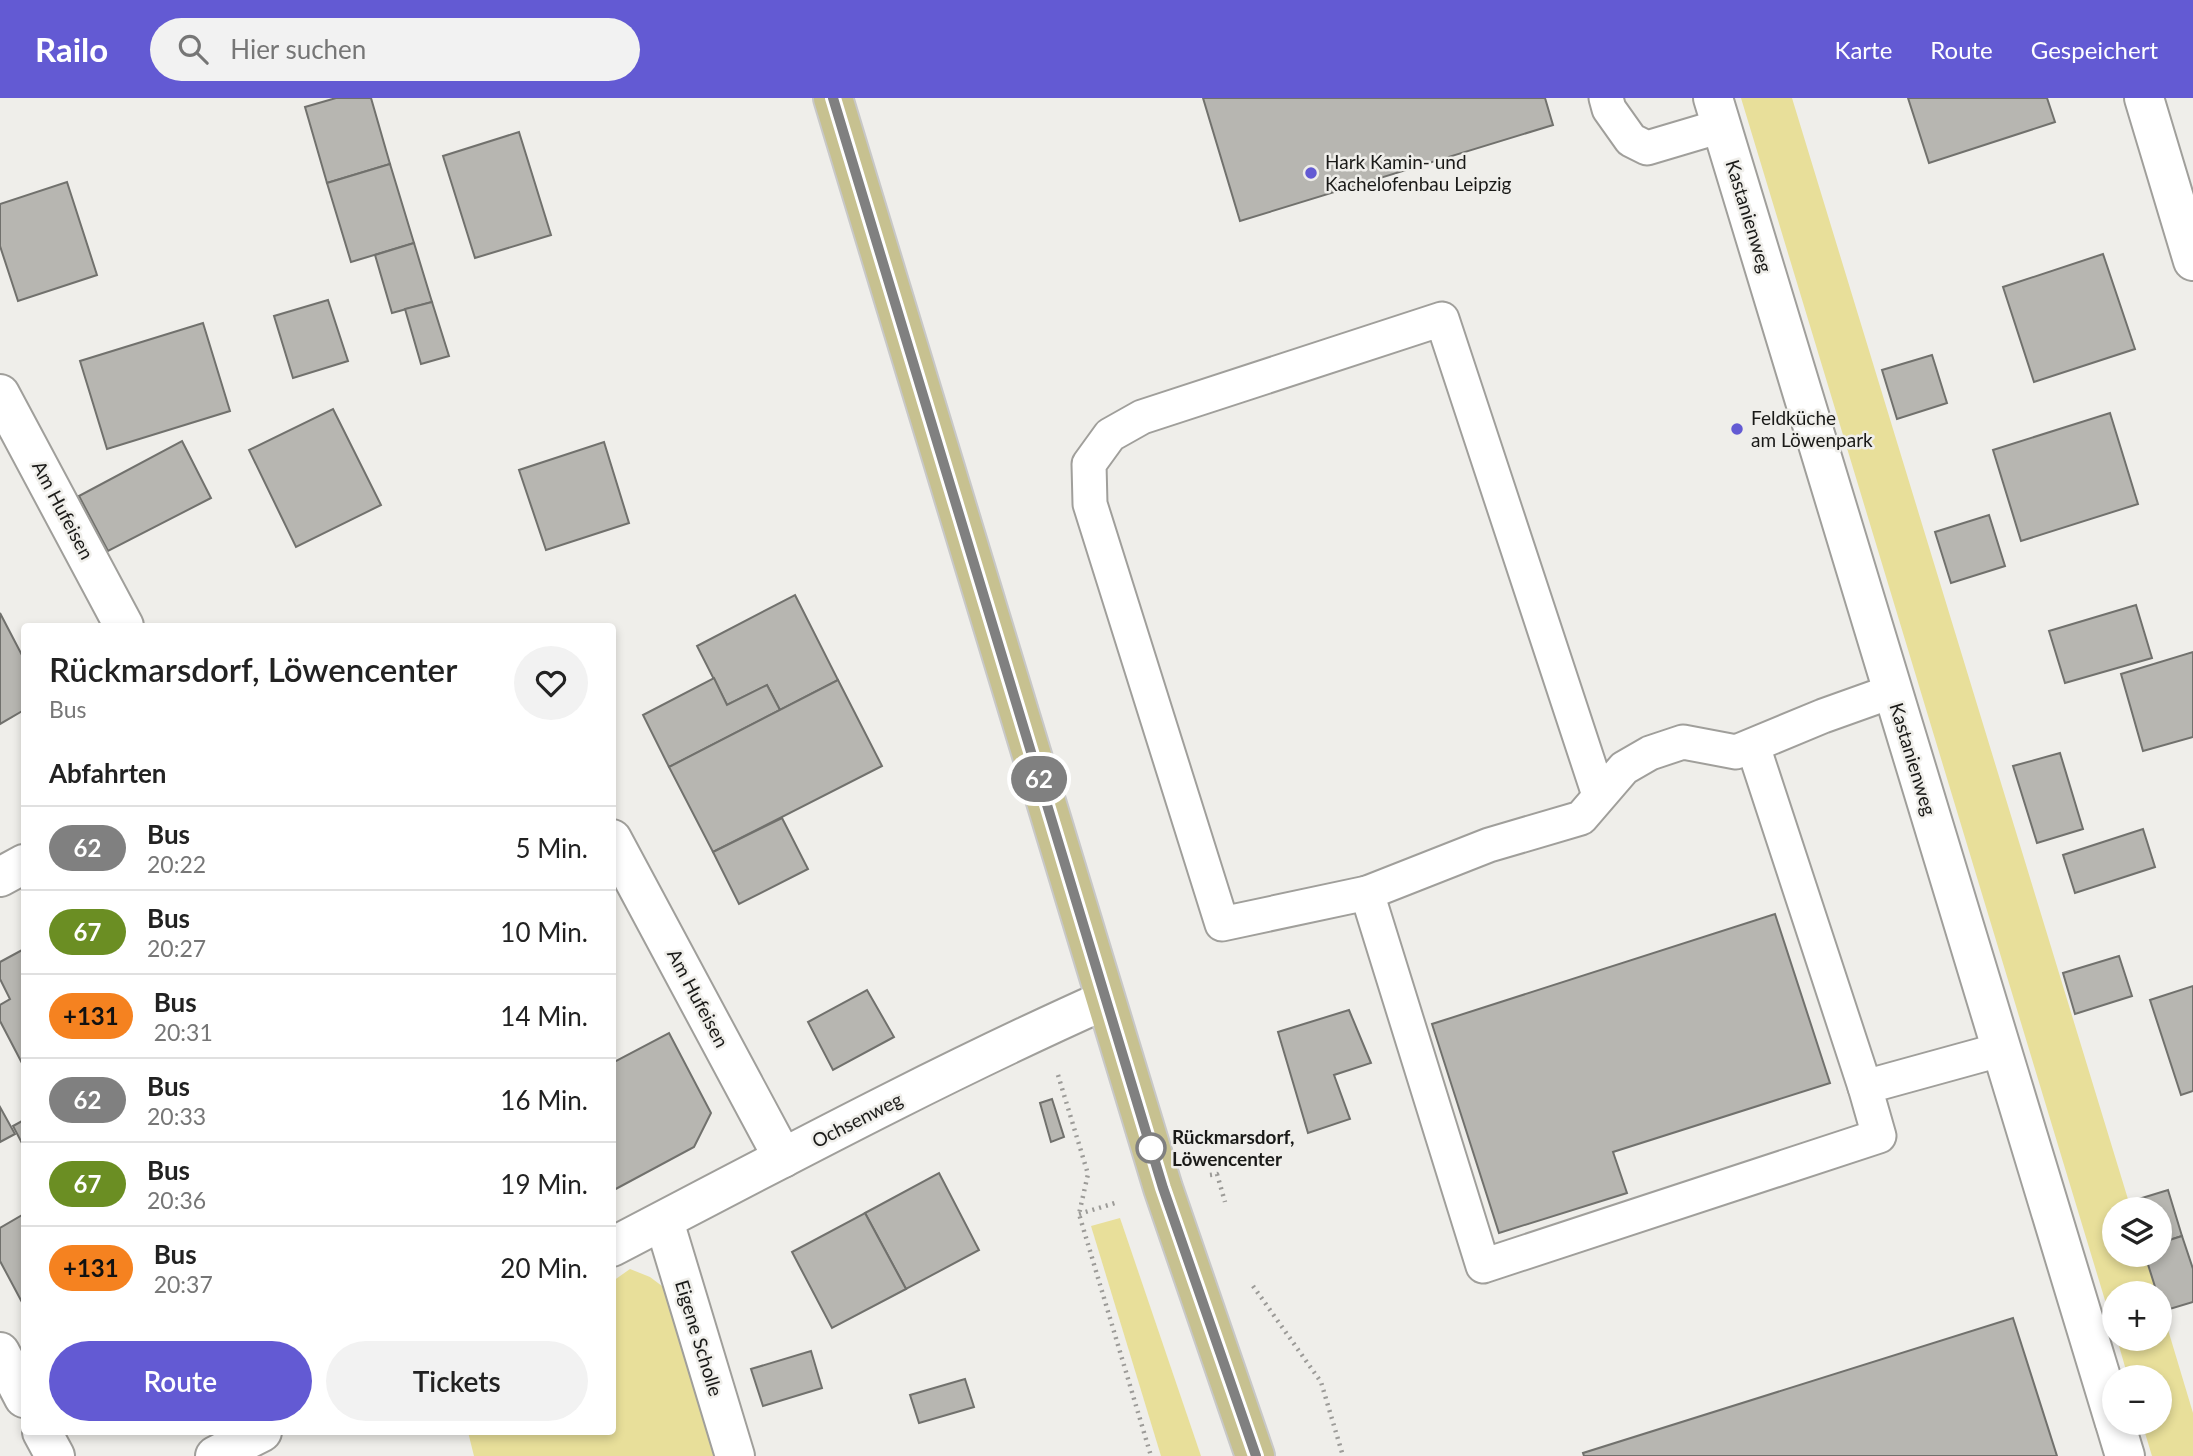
<!DOCTYPE html>
<html lang="de">
<head>
<meta charset="utf-8">
<style>
  :root { --surface:#fff; --page:#f2f2f2; --text:#222; --muted:#767676; --line:#e0e0e0; --accent:#635ad3 }
  body { margin:0; font-family:Lato,sans-serif; background:var(--page); color:var(--text); height:100vh; display:flex; flex-direction:column; font-size:26px; white-space:nowrap }
  * { box-sizing:border-box; margin:0 }
  p { font-size:23px; color:var(--muted) }
  .icon { flex:none; width:38px; height:38px; fill:none; stroke:currentColor; stroke-width:2; stroke-linecap:round; stroke-linejoin:round }
  .map { position:relative; flex:1; overflow:hidden }
  .drawer { position:absolute; left:21px; top:525px; width:595px; height:812px; display:flex; flex-direction:column; background:var(--surface); border-radius:7px; box-shadow:0 4px 10px #0003 }
  .drawer>* { flex:none }
  .badge { padding:0 14px; border-radius:23px; font-size:24px; line-height:46px }
  .buttons { position:absolute; left:2102px; top:1099px; display:grid; gap:14px }
  .buttons a { display:grid; place-items:center; width:70px; height:70px; border-radius:50%; background:var(--surface); box-shadow:0 4px 10px #0003; font-size:35px }
  .map>.badge { position:absolute; translate:-50% -50%; box-shadow:0 0 0 4px #fff }
  h2 { padding:0 28px; font-size:26px; line-height:63px }
  .round { display:grid; place-items:center; flex:none; width:74px; height:74px; border-radius:37px; background:var(--page) }
  .headline { display:flex; align-items:center; justify-content:space-between; height:119px; padding:0 28px }
  h1 { font-size:33px; font-weight:600; line-height:52px }
  .action { display:flex; gap:14px; margin-top:auto; padding:14px 28px }
  .action a { flex:1; height:80px; border-radius:42px; background:var(--accent); color:#fff; font-size:28px; font-weight:600; line-height:80px; text-align:center }
  .action a+a { background:var(--page); color:var(--text) }
  ul { padding:0; list-style:none }
  li { display:flex; align-items:center; gap:21px; height:84px; padding:0 28px; border-top:2px solid var(--line) }
  li div { flex:1 }
  li b { display:block; font-size:26px }
  li em { font-style:normal }
  li .badge { min-width:77px; font-weight:700; text-align:center }
  header { display:flex; align-items:center; gap:42px; box-sizing:border-box; height:98px; padding:0 35px; background:var(--accent); color:#fff }
  header strong { font-size:33px }
  nav { display:flex; gap:38px; margin-inline-start:auto; font-size:24px }
  .search { width:490px; height:63px; background:var(--page); display:flex; align-items:center; gap:18px; box-sizing:border-box; padding:0 24px; border-radius:38px; color:var(--muted); font-size:26px }
  .map>svg:first-child { display:block }
  .green { fill:#e8df9a }
  .building { fill:#b7b6b1; stroke:#71716d; stroke-width:2 }
  .lines { fill:none; stroke-linecap:round; stroke-linejoin:round }
  .lane-casing { stroke:#a09f9b; stroke-width:37 }
  .street-casing { stroke:#a09f9b; stroke-width:42 }
  .primary-casing { stroke:#c8c8c8; stroke-width:42 }
  .path { stroke:#9c9b98; stroke-width:4.5; stroke-dasharray:2 5; stroke-linecap:butt }
  .lane { stroke:#fff; stroke-width:33 }
  .street { stroke:#fff; stroke-width:38 }
  .primary { stroke:#c7c190; stroke-width:38 }
  .line-casing { stroke:#fff; stroke-width:16 }
  .line { stroke:#808080; stroke-width:10 }
  .poi-dot { fill:#635ad3; stroke:#efeeea; stroke-width:2.5 }
  .stop-dot { fill:#fff; stroke:#808080; stroke-width:3.5 }
  .labels { text-anchor:middle; stroke-width:5; stroke-linejoin:round; paint-order:stroke }
  .poi-label { font-size:19px; fill:#1a1a18; stroke:#efeeea; text-anchor:start }
  .street-label { font-size:19px; fill:#1a1a18; stroke:#efeeea }
  .stop-label { font-size:19px; font-weight:bold; fill:#1a1a18; stroke:#efeeea; text-anchor:start }
</style>
</head>
<body>
<header>
<strong>Railo</strong>
<div class="search"><svg class="icon" aria-label="search" viewBox="0 0 24 24"><circle cx="10" cy="10" r="6"/><path d="M15 15l6 6"/></svg>Hier suchen</div>
<nav><a>Karte</a><a>Route</a><a>Gespeichert</a></nav>
</header>
<div class="map">
<svg width="2193" height="1358" viewBox="0 0 2193 1358">
  <rect width="100%" height="100%" fill="#efeeea"/>
  <!-- green -->
  <g class="green">
    <path d="M1741 0H1792L2131 1111H2114V1157H2145L2157 1195H2114V1232Z"/>
    <path d="M1120 1120 1201 1358H1161L1091 1128Z"/>
    <path d="M630 1171 650 1179 666 1191 714 1358H474L468 1334H612L613 1183Z"/>
    <path d="M2160 1205 2193 1315V1358H2152L2142 1325H2160V1279H2128L2117 1241H2160Z"/>
  </g>
  <!-- building -->
  <g class="building">
    <path d="M336 0H371L390 66 327 85 305 9Z"/>
    <path d="M1203 0H1545L1553 27 1240 123Z"/>
    <path d="M1908 0H2047L2055 24 1929 65Z"/>
    <path d="M519 34 551 137 475 160 443 58Z"/>
    <path d="M390 66 414 145 351 164 327 85Z"/>
    <path d="M67 84 97 177 18 203 0 148V106Z"/>
    <path d="M414 145 432 204 392 215 375 157Z"/>
    <path d="M2103 156 2135 251 2034 284 2003 189Z"/>
    <path d="M328 202 348 263 293 280 274 218Z"/>
    <path d="M432 204 449 258 421 266 405 211Z"/>
    <path d="M203 225 230 313 107 351 80 263Z"/>
    <path d="M1932 257 1947 305 1897 321 1882 272Z"/>
    <path d="M333 311 381 407 296 449 249 352Z"/>
    <path d="M2110 315 2138 406 2021 443 1993 352Z"/>
    <path d="M182 343 211 400 108 453 79 398Z"/>
    <path d="M604 344 629 425 546 452 519 372Z"/>
    <path d="M1989 417 2005 468 1951 485 1935 434Z"/>
    <path d="M795 497 838 582 780 612 767 587 727 607 697 548Z"/>
    <path d="M2136 507 2152 560 2065 585 2049 533Z"/>
    <path d="M0 515 24 561V612L0 626Z"/>
    <path d="M2193 554V639L2143 653 2121 576Z"/>
    <path d="M714 580 727 607 767 587 780 612 669 669 643 617Z"/>
    <path d="M838 582 882 668 713 754 669 669Z"/>
    <path d="M2060 655 2083 731 2037 745 2013 668Z"/>
    <path d="M782 720 808 771 739 806 713 754Z"/>
    <path d="M2143 731 2155 769 2075 795 2063 757Z"/>
    <path d="M1775 816 1830 985 1613 1054 1627 1095 1499 1135 1432 926Z"/>
    <path d="M24 851V969L0 923V907L10 901 0 881V864Z"/>
    <path d="M2119 858 2132 898 2075 916 2063 875Z"/>
    <path d="M2193 888V993L2181 997 2150 902Z"/>
    <path d="M867 892 894 939 833 972 808 924Z"/>
    <path d="M1349 912 1371 965 1334 977 1350 1021 1308 1035 1278 934Z"/>
    <path d="M669 935 711 1015 694 1049 612 1093V965Z"/>
    <path d="M1052 1001 1064 1039 1051 1044 1040 1005Z"/>
    <path d="M0 1009 15 1036 0 1044Z"/>
    <path d="M24 1022V1049L13 1028Z"/>
    <path d="M939 1075 979 1152 906 1191 865 1115Z"/>
    <path d="M2168 1092 2182 1138 2160 1145V1111H2131L2129 1104Z"/>
    <path d="M865 1115 906 1191 832 1230 792 1154Z"/>
    <path d="M24 1116V1208L0 1163V1130Z"/>
    <path d="M2182 1138 2193 1171V1204L2163 1213 2160 1195H2157L2145 1157H2160V1145Z"/>
    <path d="M2013 1220 2057 1358H1584L1583 1355Z"/>
    <path d="M811 1253 822 1290 763 1308 751 1271Z"/>
    <path d="M965 1281 974 1309 919 1325 910 1297Z"/>
  </g>
  <g class="lines">
    <defs>
      <g id="lane">
        <path d="M1606 0 1609 11 1631 42 1647 50 1721 28"/>
        <path d="M1893 593 1823 618 1736 654 1683 644 1650 655 1624 670 1581 720 1489 747 1367 795 1483 1168 1879 1038 1865 989 2003 951"/>
        <path d="M1753 648 1865 989"/>
        <path d="M1367 795 1222 826 1090 406 1089 366 1110 337 1142 319 1442 221 1599 697"/>
      </g>
      <g id="street">
        <path d="M1713 0 2114 1322"/>
        <path d="M2144 0 2193 163"/>
        <path d="M0 296 124 528"/>
        <path d="M612 741 783 1060"/>
        <path d="M0 779 24 766"/>
        <path d="M664 1123 735 1358"/>
        <path d="M612 1149C775 1064 937 977 1105 902"/>
        <path d="M0 1254 24 1300"/>
        <path d="M2115 1325 2125 1358"/>
        <path d="M42 1334 55 1358"/>
        <path d="M215 1358 262 1334"/>
      </g>
      <path id="primary" d="M833 0 1163 1090 1255 1358"/>
    </defs>
    <!-- lane casing -->
    <use href="#lane" class="lane-casing"/>
    <!-- street casing -->
    <use href="#street" class="street-casing"/>
    <!-- primary casing -->
    <use href="#primary" class="primary-casing"/>
    <!-- path -->
    <g class="path">
      <path d="M1058 977 1088 1076 1079 1116 1151 1358"/>
      <path d="M1210 1077 1217 1076 1225 1104"/>
      <path d="M1079 1116 1115 1105"/>
      <path d="M1253 1188 1321 1284 1343 1358"/>
    </g>
    <!-- lane -->
    <use href="#lane" class="lane"/>
    <!-- street -->
    <use href="#street" class="street"/>
    <!-- primary -->
    <use href="#primary" class="primary"/>
  </g>
  <g class="lines">
    <defs>
      <path id="line" d="M833 0 1163 1090 1256 1358"/>
    </defs>
    <!-- line casing -->
    <use href="#line" class="line-casing"/>
    <!-- line -->
    <use href="#line" class="line"/>
  </g>
  <!-- markers -->
  <g class="poi-dot">
    <circle cx="1311" cy="75" r="7"/>
    <circle cx="1737" cy="331" r="7"/>
  </g>
  <circle class="stop-dot" cx="1151" cy="1050" r="14"/>
  <g class="labels">
    <!-- poi labels -->
    <g class="poi-label">
      <text x="1325" y="71">Hark Kamin- und<tspan x="1325" dy="22">Kachelofenbau Leipzig</tspan></text>
      <text x="1751" y="327">Feldküche<tspan x="1751" dy="22">am Löwenpark</tspan></text>
    </g>
    <!-- street labels -->
    <g class="street-label">
      <text transform="translate(1749 118) rotate(73)" y="7">Kastanienweg</text>
      <text transform="translate(63 412) rotate(62)" y="7">Am Hufeisen</text>
      <text transform="translate(1913 661) rotate(73)" y="7">Kastanienweg</text>
      <text transform="translate(698 900) rotate(62)" y="7">Am Hufeisen</text>
      <text transform="translate(857 1022) rotate(-27)" y="7">Ochsenweg</text>
      <text transform="translate(699 1240) rotate(73)" y="7">Eigene Scholle</text>
    </g>
    <!-- stop labels -->
    <g class="stop-label">
      <text x="1172" y="1046">Rückmarsdorf,<tspan x="1172" dy="22">Löwencenter</tspan></text>
    </g>
  </g>
</svg>
<div class="buttons">
<a><svg class="icon" aria-label="layers" viewBox="0 0 24 24"><path d="M12 4l9 5-9 5-9-5zM3 14l9 5 9-5"/></svg></a>
<a>+</a>
<a>−</a>
</div>
<b class="badge" style="left:1039px;top:681px;background:#808080;color:#fff">62</b>
<section class="drawer">
<div class="headline"><div><h1>Rückmarsdorf, Löwencenter</h1><p>Bus</p></div><a class="round"><svg class="icon" aria-label="heart" viewBox="0 0 24 24"><path d="M12 20l-8-8c-3-5 5-10 8-4 3-6 11-1 8 4z"/></svg></a></div>
<h2>Abfahrten</h2>
<ul>
<li><span class="badge" style="background:#808080;color:#fff">62</span><div><b>Bus</b><p>20:22</p></div><em>5 Min.</em></li>
<li><span class="badge" style="background:#6b8e23;color:#fff">67</span><div><b>Bus</b><p>20:27</p></div><em>10 Min.</em></li>
<li><span class="badge" style="background:#f58220;color:#111">+131</span><div><b>Bus</b><p>20:31</p></div><em>14 Min.</em></li>
<li><span class="badge" style="background:#808080;color:#fff">62</span><div><b>Bus</b><p>20:33</p></div><em>16 Min.</em></li>
<li><span class="badge" style="background:#6b8e23;color:#fff">67</span><div><b>Bus</b><p>20:36</p></div><em>19 Min.</em></li>
<li><span class="badge" style="background:#f58220;color:#111">+131</span><div><b>Bus</b><p>20:37</p></div><em>20 Min.</em></li>
</ul>
<div class="action"><a>Route</a><a>Tickets</a></div>
</section>
</div>
</body>
</html>
